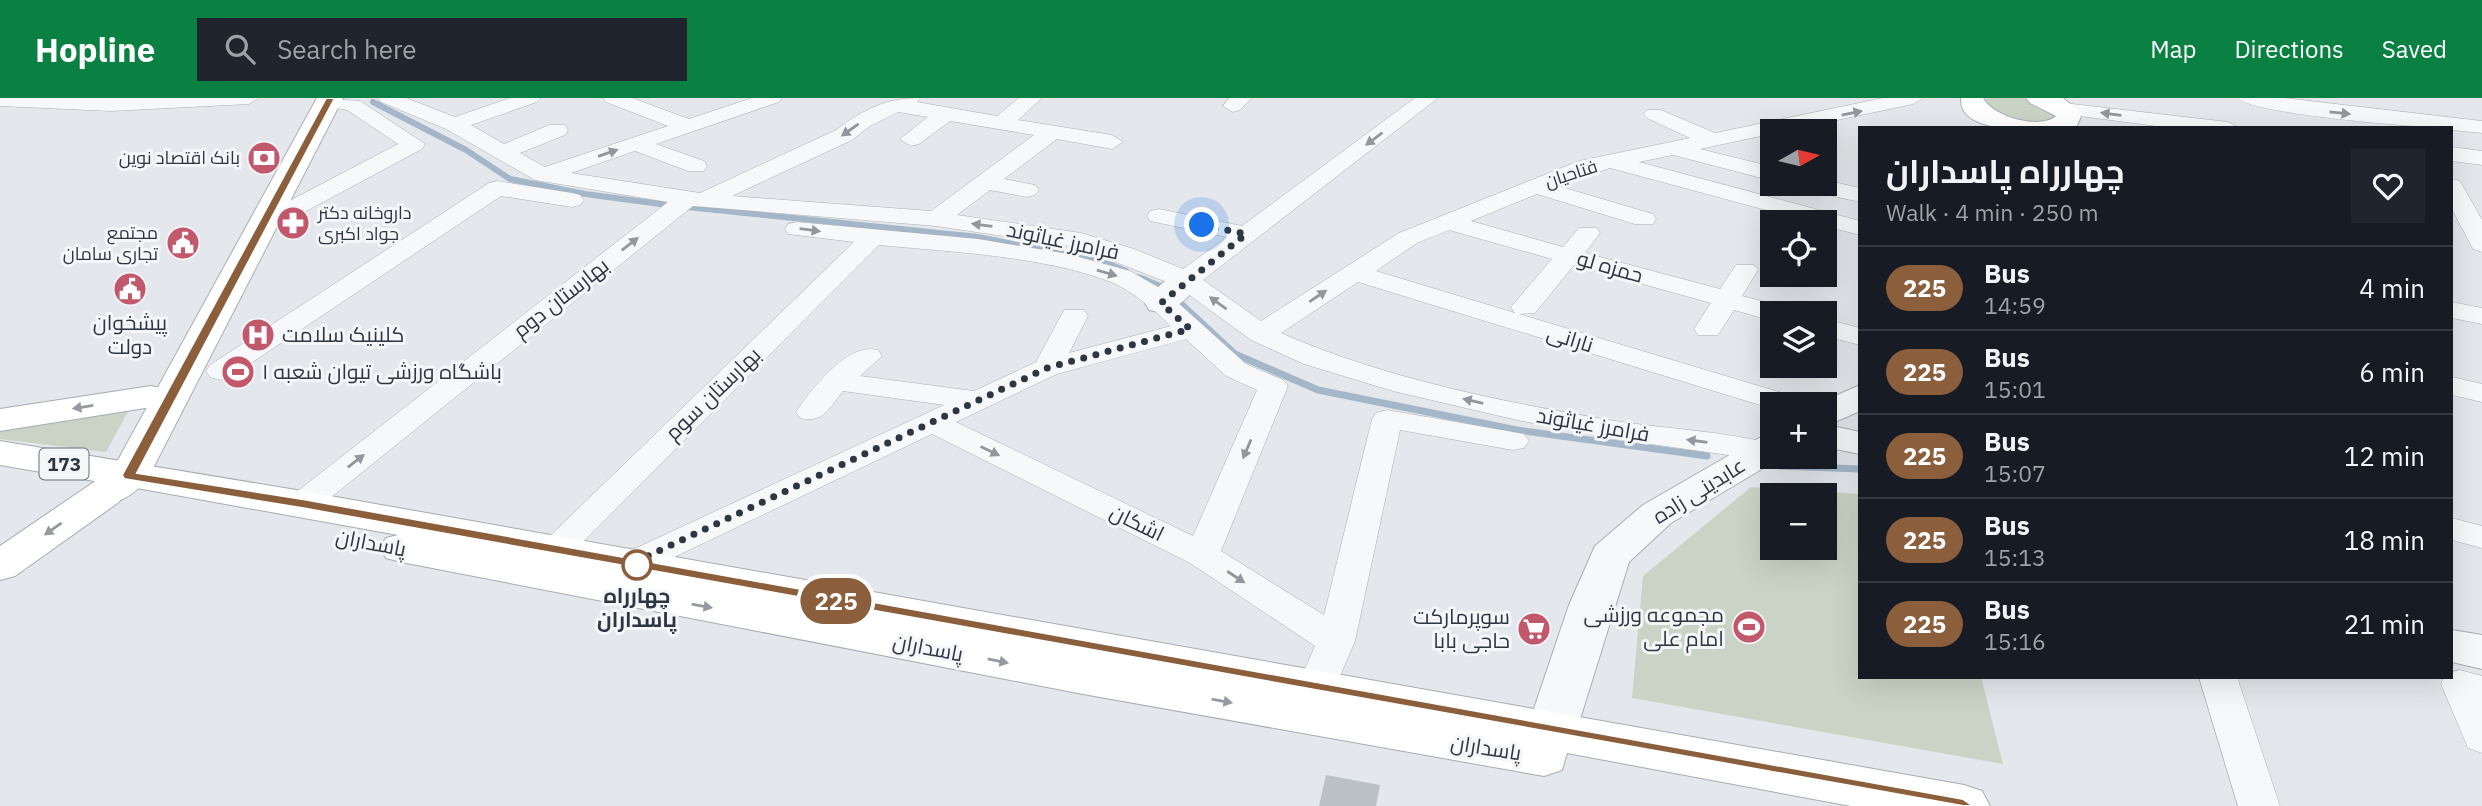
<!DOCTYPE html>
<html lang="en">
<head>
<meta charset="utf-8">
<style>
  :root { --surface:#171b24; --page:#20242c; --text:#f1f3f6; --muted:#9ea1a6; --line:#363941; --accent:#0b8043 }
  body { margin:0; font-family:"IBM Plex Sans",Cairo,sans-serif; background:var(--page); color:var(--text); height:100vh; display:flex; flex-direction:column; font-size:26px; white-space:nowrap }
  * { box-sizing:border-box; margin:0 }
  p { font-size:23px; color:var(--muted) }
  .icon { flex:none; width:38px; height:38px; fill:none; stroke:currentColor; stroke-width:2; stroke-linecap:round; stroke-linejoin:round }
  .map { position:relative; flex:1; overflow:hidden }
  .side { position:absolute; left:1858px; top:28px; width:595px; height:553px; display:flex; flex-direction:column; background:var(--surface); border-radius:0px; box-shadow:0 7px 28px #0002 }
  .side>* { flex:none }
  .badge { padding:0 14px; border-radius:23px; font-size:24px; line-height:46px }
  .needle { width:46px; rotate:82deg }
  .tools { position:absolute; left:1760px; top:21px; display:grid; gap:14px }
  .tools a { display:grid; place-items:center; width:77px; height:77px; border-radius:0px; background:var(--surface); box-shadow:0 7px 28px #0002; font-size:35px }
  .you { position:absolute; width:35px; height:35px; margin:-18px; border:5px solid #fff; border-radius:50%; background:#1a73e8; box-shadow:0 0 0 10px #1a73e833 }
  .map>.badge { position:absolute; translate:-50% -50%; box-shadow:0 0 0 4px #fff }
  .round { display:grid; place-items:center; flex:none; width:74px; height:74px; border-radius:0px; background:var(--page) }
  .head { display:flex; align-items:center; justify-content:space-between; height:119px; padding:0 28px }
  h1 { font-size:33px; font-weight:700; line-height:52px }
  ul { padding:0; list-style:none }
  li { display:flex; align-items:center; gap:21px; height:84px; padding:0 28px; border-top:2px solid var(--line) }
  li div { flex:1 }
  li b { display:block; font-size:26px }
  li em { font-style:normal }
  li .badge { min-width:77px; font-weight:700; text-align:center }
  header { display:flex; align-items:center; gap:42px; box-sizing:border-box; height:98px; padding:0 35px; background:var(--accent); color:#fff }
  header strong { font-size:33px }
  nav { display:flex; gap:38px; margin-inline-start:auto; font-size:24px }
  .search { width:490px; height:63px; background:var(--page); display:flex; align-items:center; gap:18px; box-sizing:border-box; padding:0 24px; border-radius:0px; color:var(--muted); font-size:26px }
  .map>svg:first-child { display:block }
  .green { fill:#cad4c6; fill-rule:evenodd }
  .lines { fill:none; stroke-linecap:round; stroke-linejoin:round }
  .stream-far1 { stroke:#a4b6c7; stroke-width:6 }
  .stream { stroke:#a4b6c7; stroke-width:7 }
  .building { fill:#bcc1c7 }
  .minor-casing { stroke:#aaaeb5; stroke-width:1 }
  .tertiary-casing { stroke:#aaaeb5; stroke-width:2 }
  .secondary-casing { stroke:#aaaeb5; stroke-width:2 }
  .primary-casing { stroke:#a5acb5; stroke-width:2 }
  .minor { fill:#f7f8f9; fill-rule:evenodd }
  .tertiary { fill:#f7f8f9; fill-rule:evenodd }
  .secondary { fill:#fff; fill-rule:evenodd }
  .primary { fill:#fff; fill-rule:evenodd }
  .oneway { fill:#92979e }
  .oneway2 { fill:#969aa0 }
  .line { fill:#8b5e3c; stroke:#fff; stroke-width:2 }
  .walk { stroke:#2e3642; stroke-width:7; stroke-dasharray:0 12.6 }
  .stop-dot { fill:#fff; stroke:#8b5e3c; stroke-width:3.5 }
  .labels { text-anchor:middle; stroke-width:6; stroke-linejoin:round; paint-order:stroke }
  .far-poi-label { font-size:18px; fill:#2e3642; stroke:#f4f6f8; text-anchor:end }
  .far-street-label { font-size:18px; fill:#2e3642; stroke:#f4f6f8 }
  .shield { fill:#f4f6f8; stroke:#697079; stroke-width:2 }
  .shield-label { font-size:19px; font-weight:bold; fill:#2e3642 }
  .street-label { font-size:21px; fill:#2e3642; stroke:#f4f6f8 }
  .poi-label { font-size:21px; fill:#2e3642; stroke:#f4f6f8; text-anchor:start }
  .stop-label { font-size:21px; font-weight:bold; fill:#2e3642; stroke:#f4f6f8 }
</style>
</head>
<body>
<header>
<strong>Hopline</strong>
<div class="search"><svg class="icon" aria-label="search" viewBox="0 0 24 24"><circle cx="10" cy="10" r="6"/><path d="M15 15l6 6"/></svg>Search here</div>
<nav><a>Map</a><a>Directions</a><a>Saved</a></nav>
</header>
<div class="map">
<svg width="2482" height="708" viewBox="0 0 2482 708">
  <rect width="100%" height="100%" fill="#e4e7eb"/>
  <!-- green -->
  <g class="green">
    <path d="M1988 0H2027L2063 18C2031 33 2008 26 1982 3Z"/>
    <path d="M133 304 106 354 0 341V326Z"/>
    <path d="M1751 389 1860 396V579H1981L2003 666 1632 600 1643 478ZM1773 397H1825V450H1773Z"/>
  </g>
  <g class="lines">
    <!-- stream-far1 -->
    <g class="stream-far1">
      <path d="M373 4 466 52 510 81 585 96 668 107"/>
      <path d="M687 109 978 139 1102 163 1126 173"/>
      <path d="M1138 179 1146 182"/>
    </g>
    <!-- stream -->
    <g class="stream">
      <path d="M1142 181 1164 190"/>
      <path d="M1180 205 1235 256 1318 292 1517 332 1707 358"/>
      <path d="M1779 368 1860 371"/>
    </g>
  </g>
  <!-- building -->
  <path class="building" d="M1326 677 1380 687 1376 708H1319Z"/>
  <g class="lines">
    <defs>
      <g id="minor">
        <path d="M0 0H259L249 6 111 13 0 8Z"/>
        <path d="M320 0 360 3 425 46 422 51 269 133H251L248 128 251 123 398 46 347 12 321 7Z"/>
        <path d="M378 0H406L455 19 510 0H540L537 4 471 27 504 46 549 27H565L568 32 565 37 520 55 545 69 668 28 606 4 603 0H632L689 21 752 0H782L779 4 656 46 704 63 707 68 704 73H688L635 53 571 75 700 95 836 32C864 11 886 0 920 0L917 4 997 18 1019 0H1042L1018 22 1112 37 1123 44 1112 51 1057 41 1004 81 1035 87 1039 92 1035 97 1027 99 990 92 957 117 1081 135 1134 151 1183 171 1227 139 1150 123 1147 118 1150 113 1159 111 1242 128 1415 0H1438L1203 182 1261 223 1399 135 1579 63 1690 40 1647 20 1643 16 1647 12H1661L1715 35 1883 0H1923L1913 6 1700 51 1773 69V83L1673 57 1639 64 1860 123V137L1825 128V124H1811L1610 70 1558 88 1653 116 1656 121 1653 126H1635L1537 96 1471 123 1563 149 1579 130H1597L1600 135 1585 155 1720 191 1736 167H1754L1758 172 1742 198 1785 209 1789 215H1773V223L1734 212 1718 237H1698L1694 231 1711 205 1574 167 1535 215 1519 216 1799 300 1803 306H1773V311L1358 184 1281 235C1386 281 1503 304 1615 323 1667 331 1722 333 1773 346L1775 360 1764 362 1615 341 1517 322 1393 293 1304 266 1251 242 1177 188 1077 149 936 128 693 108 314 413 302 416 290 413 285 406 290 399 668 104 535 82 446 31 381 4ZM898 14 928 19 900 41 911 48 919 46 950 23 1034 37 931 113 732 98 852 42 870 28ZM1449 132 1552 161 1511 209 1515 215 1376 173 1417 145Z"/>
        <path d="M1229 0H1251L1240 12 1233 14 1223 8Z"/>
        <path d="M2238 0H2284L2482 23V35L2452 32V30C2423 30 2249 16 2238 0Z"/>
        <path d="M2064 5 2228 24 2239 30H2171L2057 15 2054 11 2057 7Z"/>
        <path d="M2452 49 2482 53V67L2452 63Z"/>
        <path d="M2452 81 2460 83 2482 122V154L2473 151 2452 111Z"/>
        <path d="M1825 82 1860 90V104L1802 91 1798 86H1825Z"/>
        <path d="M497 83 572 95 580 97 584 102 580 107 572 109 501 98 230 279 220 282 210 279 206 273 210 267 489 85Z"/>
        <path d="M797 124 978 141 1068 156 1130 173 1165 193 1246 266 1283 282 1288 288 1221 453 1324 517 1372 321 1376 315 1387 312 1513 334 1524 336 1529 343 1524 350 1513 352 1400 332 1355 543 1320 625 1306 629 1292 625 1286 614 1315 548 1190 465 932 336 643 474C631 487 624 491 607 486L601 478 619 458 944 307 843 293C830 309 823 326 800 320L796 314C812 291 847 244 878 252L882 258 860 278 974 293 1036 264 1064 212H1084L1088 218 1069 255 1171 228C1153 211 1134 194 1111 184 1044 158 951 154 879 147L549 478 537 482 525 478 519 470 525 462 854 144 788 136 785 131 788 126ZM1186 241 1226 278 1257 292 1193 438 956 324 1057 276Z"/>
        <path d="M2452 204 2482 210V226L2452 220Z"/>
        <path d="M1825 221 1860 230V247L1825 238Z"/>
        <path d="M2452 279 2482 286V304L2452 297Z"/>
        <path d="M2452 420 2482 428V450L2452 442Z"/>
        <path d="M2460 572 2482 578V655L2468 650 2441 586 2444 579H2452V574Z"/>
        <path d="M2199 579H2237L2280 708H2238Z"/>
      </g>
      <g id="tertiary">
        <path d="M1186 172 1197 175 1202 182C1189 200 1172 218 1149 212L1145 205C1154 191 1169 177 1186 172Z"/>
        <path d="M1860 287V313L1828 327 1860 334V356L1825 349V306H1817Z"/>
        <path d="M1773 337V359H1782L1671 425 1629 464 1576 634 1568 647 1551 653 1534 647 1526 634 1569 507 1595 448 1643 407 1759 340Z"/>
        <path d="M2452 532 2482 537V571L2452 564Z"/>
      </g>
      <g id="secondary">
        <path d="M317 0H343L149 378C135 398 114 410 91 404L85 395 91 386 113 371Z"/>
        <path d="M1961 0H1983C1993 19 2040 32 2056 18L2030 5 2026 0H2063L2082 16 2076 30C2050 30 1958 41 1961 0Z"/>
      </g>
      <g id="primary">
        <path d="M151 288 164 291 169 299 164 307 0 333V311Z"/>
        <path d="M0 343 302 393 1964 687 1982 693 1990 708H1851L1567 655 1562 672 1544 678 1083 596 401 464 386 460 380 450 386 440 398 437 120 387 125 395 119 404 15 478 0 482V448L91 386 100 384 0 367Z"/>
      </g>
    </defs>
    <!-- minor casing -->
    <use href="#minor" class="minor-casing"/>
    <!-- tertiary casing -->
    <use href="#tertiary" class="tertiary-casing"/>
    <!-- secondary casing -->
    <use href="#secondary" class="secondary-casing"/>
    <!-- primary casing -->
    <use href="#primary" class="primary-casing"/>
    <!-- minor -->
    <use href="#minor" class="minor"/>
    <!-- tertiary -->
    <use href="#tertiary" class="tertiary"/>
    <!-- secondary -->
    <use href="#secondary" class="secondary"/>
    <!-- primary -->
    <use href="#primary" class="primary"/>
  </g>
  <!-- one-way arrows -->
  <defs><path id="oneway-solid" d="M-6-.8H1V-3.2L6.5 0L1 3.2V.8H-6Z" transform="scale(1.75)"/></defs>
  <g class="oneway">
    <use href="#oneway-solid" transform="translate(1852 15) rotate(-12)"/>
    <use href="#oneway-solid" transform="translate(2340 15) rotate(6)"/>
    <use href="#oneway-solid" transform="translate(2111 16) rotate(-173)"/>
    <use href="#oneway-solid" transform="translate(850 32) rotate(145)"/>
    <use href="#oneway-solid" transform="translate(1374 41) rotate(143)"/>
    <use href="#oneway-solid" transform="translate(608 55) rotate(-19)"/>
    <use href="#oneway-solid" transform="translate(982 127) rotate(-173)"/>
    <use href="#oneway-solid" transform="translate(810 132) rotate(7)"/>
    <use href="#oneway-solid" transform="translate(630 146) rotate(-38)"/>
    <use href="#oneway-solid" transform="translate(1107 175) rotate(16)"/>
    <use href="#oneway-solid" transform="translate(1318 198) rotate(-34)"/>
    <use href="#oneway-solid" transform="translate(1218 205) rotate(-144)"/>
    <use href="#oneway-solid" transform="translate(1473 303) rotate(-167)"/>
    <use href="#oneway-solid" transform="translate(1697 343) rotate(-172)"/>
    <use href="#oneway-solid" transform="translate(1247 351) rotate(113)"/>
    <use href="#oneway-solid" transform="translate(990 353) rotate(26)"/>
    <use href="#oneway-solid" transform="translate(356 363) rotate(-38)"/>
    <use href="#oneway-solid" transform="translate(1236 479) rotate(33)"/>
  </g>
  <g class="oneway2">
    <use href="#oneway-solid" transform="translate(83 309) rotate(171)"/>
    <use href="#oneway-solid" transform="translate(53 431) rotate(145)"/>
    <use href="#oneway-solid" transform="translate(702 508) rotate(10)"/>
    <use href="#oneway-solid" transform="translate(998 563) rotate(11)"/>
    <use href="#oneway-solid" transform="translate(1222 603) rotate(10)"/>
  </g>
  <!-- line -->
  <path class="line" d="M326 0H335L137 375 302 401 1963 701 1973 708H1963L302 410 124 381 122 377Z"/>
  <g class="lines">
    <!-- walk -->
    <path class="walk" d="M637 467 631 466 1047 270 1190 231 1161 205 1246 136 1202 127"/>
  </g>
  <!-- icons -->
  <defs>
    <symbol id="bank-disc" viewBox="-11 -11 22 22"><circle r="9.5" fill="#c2586b" stroke="#f4f6f8"/><path d="M-6-4H6V4H-6ZM0-2.3a2.3 2.3 0 1 0 0 4.6a2.3 2.3 0 1 0 0-4.6Z" fill="#fff"/></symbol>
    <symbol id="pharmacy-disc" viewBox="-11 -11 22 22"><circle r="9.5" fill="#c2586b" stroke="#f4f6f8"/><path d="M-2-6h4v4h4v4h-4v4h-4v-4h-4v-4h4Z" fill="#fff"/></symbol>
    <symbol id="civic-disc" viewBox="-11 -11 22 22"><circle r="9.5" fill="#c2586b" stroke="#f4f6f8"/><path d="M-.6-6.5H3V-4.5H.6V-3L4-1V1h2V6H-6V1h2V-1L-.6-3ZM-1.2 2.5V6h2.4V2.5Z" fill="#fff"/></symbol>
    <symbol id="hospital-disc" viewBox="-11 -11 22 22"><circle r="9.5" fill="#c2586b" stroke="#f4f6f8"/><path d="M-5-5h3v3.5h4V-5h3V5h-3V1.5h-4V5h-3Z" fill="#fff"/></symbol>
    <symbol id="stadium-disc" viewBox="-11 -11 22 22"><circle r="9.5" fill="#c2586b" stroke="#f4f6f8"/><path d="M0-5a6.5 5 0 1 0 0 10a6.5 5 0 1 0 0-10ZM-3.5-1.8h7v3.6h-7Z" fill="#fff"/></symbol>
    <symbol id="supermarket-disc" viewBox="-11 -11 22 22"><circle r="9.5" fill="#c2586b" stroke="#f4f6f8"/><path d="M-6-5.5h2.5l.6 2H6L4.5 2H-2.5L-4.4-4H-6ZM-1.5 3.2a1.3 1.3 0 1 0 .1 0ZM3 3.2a1.3 1.3 0 1 0 .1 0Z" fill="#fff"/></symbol>
  </defs>
  <g fill-rule="evenodd">
    <use href="#bank-disc" x="245" y="41" width="38" height="38"/>
    <use href="#pharmacy-disc" x="274" y="106" width="38" height="38"/>
    <use href="#civic-disc" x="164" y="126" width="38" height="38"/>
    <use href="#civic-disc" x="111" y="172" width="38" height="38"/>
    <use href="#hospital-disc" x="239" y="218" width="38" height="38"/>
    <use href="#stadium-disc" x="219" y="255" width="38" height="38"/>
    <use href="#stadium-disc" x="1730" y="510" width="38" height="38"/>
    <use href="#supermarket-disc" x="1515" y="512" width="38" height="38"/>
  </g>
  <!-- markers -->
  <circle class="stop-dot" cx="637" cy="467" r="14"/>
  <g class="labels">
    <!-- far-poi labels -->
    <g class="far-poi-label">
      <text x="240" y="66">بانک اقتصاد نوین</text>
      <text x="318" y="121" text-anchor="start">داروخانه دکتر<tspan x="318" dy="21">جواد اکبری</tspan></text>
      <text x="158" y="141">مجتمع<tspan x="158" dy="21">تجاری سامان</tspan></text>
    </g>
    <!-- far-street labels -->
    <g class="far-street-label">
      <text transform="translate(1571 76) rotate(-18)" y="6">فتاحیان</text>
    </g>
    <!-- shield labels -->
    <rect class="shield" x="39.5" y="350.5" width="49" height="31" rx="5"/>
    <g class="shield-label">
      <text x="64" y="373">173</text>
    </g>
    <!-- street labels -->
    <g class="street-label">
      <text transform="translate(1063 143) rotate(12)" y="7">فرامرز غیاثوند</text>
      <text transform="translate(1610 169) rotate(16)" y="7">حمزه لو</text>
      <text transform="translate(561 200) rotate(-38)" y="7">بهارستان دوم</text>
      <text transform="translate(1570 241) rotate(17)" y="7">نارانی</text>
      <text transform="translate(713 296) rotate(-44)" y="7">بهارستان سوم</text>
      <text transform="translate(1593 327) rotate(10)" y="7">فرامرز غیاثوند</text>
      <text transform="translate(1699 393) rotate(-32)" y="7">عابدینی زاده</text>
      <text transform="translate(1137 425) rotate(26)" y="7">اشکان</text>
      <text transform="translate(371 445) rotate(11)" y="7">پاسداران</text>
      <text transform="translate(928 550) rotate(11)" y="7">پاسداران</text>
      <text transform="translate(1486 650) rotate(9)" y="7">پاسداران</text>
    </g>
    <!-- poi labels -->
    <g class="poi-label">
      <text x="130" y="232" text-anchor="middle">پیشخوان<tspan x="130" dy="24">دولت</tspan></text>
      <text x="282" y="244">کلینیک سلامت</text>
      <text x="262" y="281">باشگاه ورزشی تیوان شعبه ۱</text>
      <text x="1724" y="524" text-anchor="end">مجموعه ورزشی<tspan x="1724" dy="24">امام علی</tspan></text>
      <text x="1510" y="526" text-anchor="end">سوپرمارکت<tspan x="1510" dy="24">حاجی بابا</tspan></text>
    </g>
    <!-- stop labels -->
    <g class="stop-label">
      <text x="637" y="505">چهارراه<tspan x="637" dy="24">پاسداران</tspan></text>
    </g>
  </g>
</svg>
<div class="tools">
<a><svg class="needle" viewBox="-14 -14 28 28"><path d="M0-13l5 13h-10z" fill="#e53935"/><path d="M0 13l5-13h-10z" fill="#9ea1a6"/></svg></a>
<a><svg class="icon" aria-label="locate" viewBox="0 0 24 24"><circle cx="12" cy="12" r="6"/><path d="M12 2v4M12 18v4M2 12h4M18 12h4"/></svg></a>
<a><svg class="icon" aria-label="layers" viewBox="0 0 24 24"><path d="M12 4l9 5-9 5-9-5zM3 14l9 5 9-5"/></svg></a>
<a>+</a>
<a>−</a>
</div>
<div class="you" style="left:1202px;top:127px"></div>
<b class="badge" style="left:836px;top:503px;background:#8b5e3c;color:#fff">225</b>
<section class="side">
<div class="head"><div><h1>چهارراه پاسداران</h1><p>Walk · 4 min · 250 m</p></div><a class="round"><svg class="icon" aria-label="heart" viewBox="0 0 24 24"><path d="M12 20l-8-8c-3-5 5-10 8-4 3-6 11-1 8 4z"/></svg></a></div>
<ul>
<li><span class="badge" style="background:#8b5e3c;color:#fff">225</span><div><b>Bus</b><p>14:59</p></div><em>4 min</em></li>
<li><span class="badge" style="background:#8b5e3c;color:#fff">225</span><div><b>Bus</b><p>15:01</p></div><em>6 min</em></li>
<li><span class="badge" style="background:#8b5e3c;color:#fff">225</span><div><b>Bus</b><p>15:07</p></div><em>12 min</em></li>
<li><span class="badge" style="background:#8b5e3c;color:#fff">225</span><div><b>Bus</b><p>15:13</p></div><em>18 min</em></li>
<li><span class="badge" style="background:#8b5e3c;color:#fff">225</span><div><b>Bus</b><p>15:16</p></div><em>21 min</em></li>
</ul>
</section>
</div>
</body>
</html>
